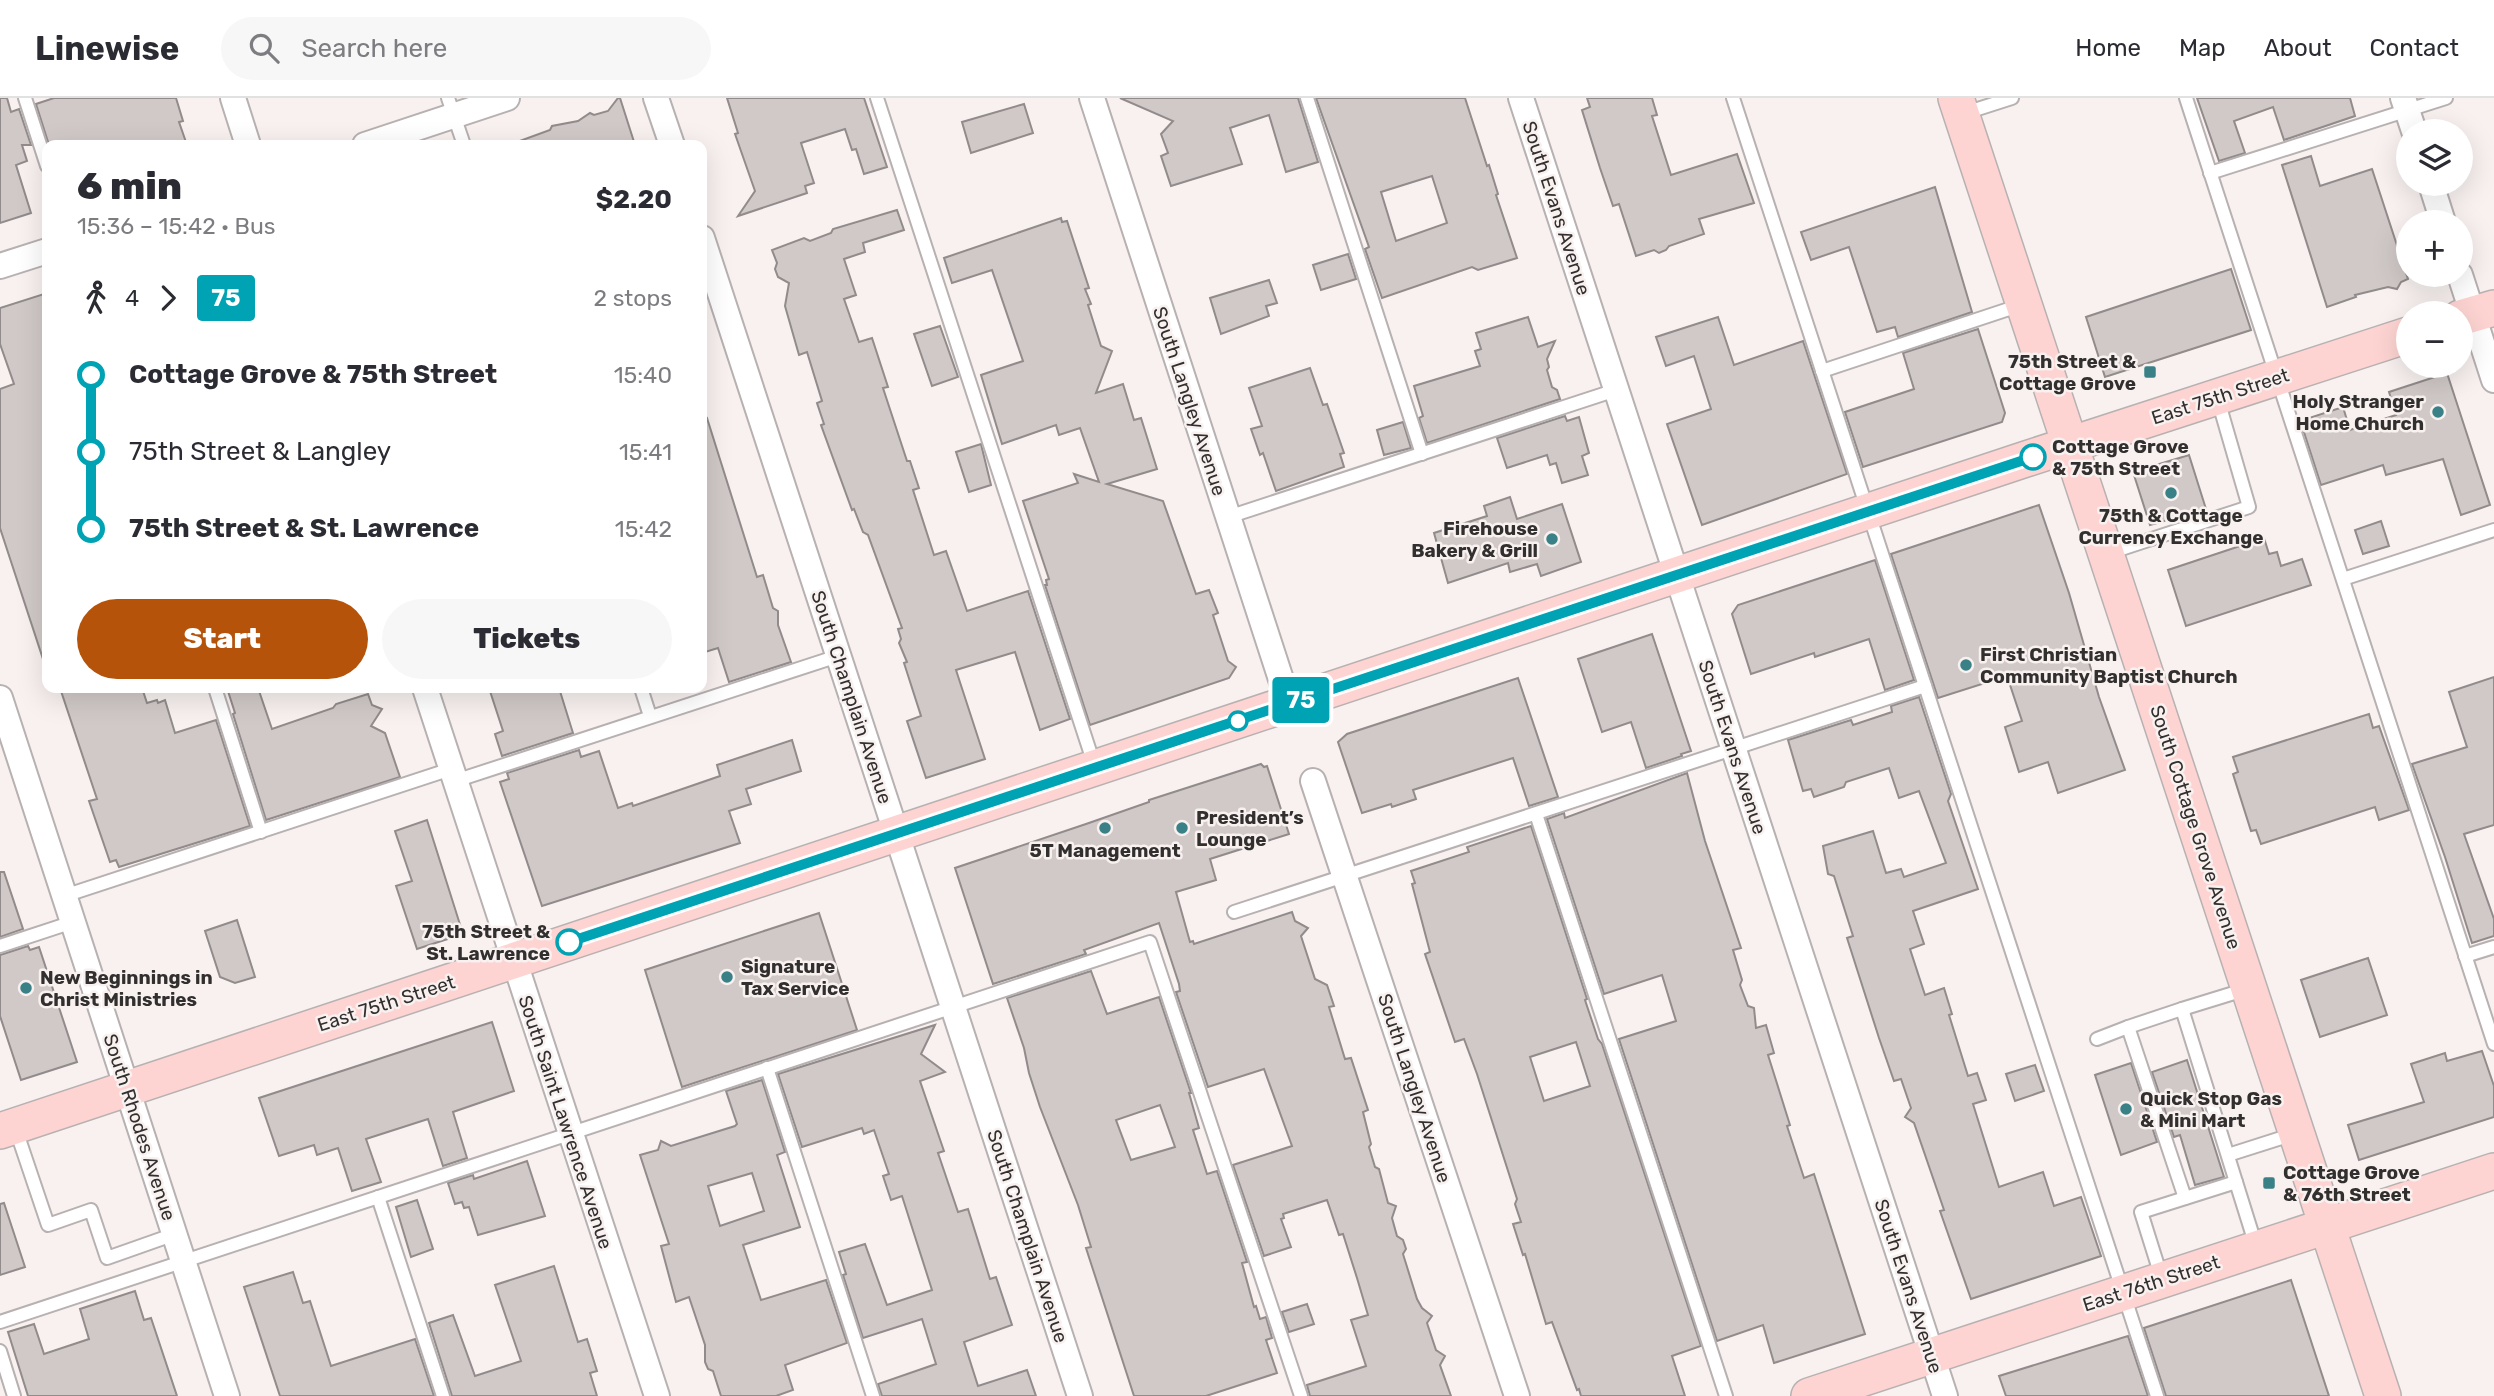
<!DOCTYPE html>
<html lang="en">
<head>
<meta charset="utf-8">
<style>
  :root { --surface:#fff; --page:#f7f7f7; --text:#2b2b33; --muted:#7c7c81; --line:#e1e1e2; --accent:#b45309 }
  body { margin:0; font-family:Rubik,sans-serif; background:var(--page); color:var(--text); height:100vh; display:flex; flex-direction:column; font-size:26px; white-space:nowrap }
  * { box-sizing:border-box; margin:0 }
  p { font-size:23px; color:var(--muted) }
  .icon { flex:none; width:38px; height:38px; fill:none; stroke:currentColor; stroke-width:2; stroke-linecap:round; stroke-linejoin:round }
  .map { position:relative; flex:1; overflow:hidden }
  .panel { position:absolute; left:42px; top:42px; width:665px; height:553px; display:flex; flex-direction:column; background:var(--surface); border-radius:14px; box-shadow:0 7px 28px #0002 }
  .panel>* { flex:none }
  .badge { padding:0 14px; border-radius:5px; font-size:24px; line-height:46px }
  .controls { position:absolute; left:2396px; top:21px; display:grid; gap:14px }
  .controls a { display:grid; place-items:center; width:77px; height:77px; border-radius:50%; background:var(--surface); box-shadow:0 7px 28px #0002; font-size:35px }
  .map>.badge { position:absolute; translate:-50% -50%; box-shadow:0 0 0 4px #fff }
  .legs { display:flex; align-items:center; gap:10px; height:77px; padding:0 35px; font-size:23px }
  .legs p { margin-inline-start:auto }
  .head { display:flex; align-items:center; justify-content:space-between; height:119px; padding:0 35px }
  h1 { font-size:38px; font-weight:800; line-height:52px }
  .button { display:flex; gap:14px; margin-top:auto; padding:14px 35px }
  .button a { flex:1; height:80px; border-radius:42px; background:var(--accent); color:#fff; font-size:28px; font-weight:800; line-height:80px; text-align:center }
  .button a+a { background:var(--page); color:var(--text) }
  ul { padding:0 35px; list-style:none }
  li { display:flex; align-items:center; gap:24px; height:77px; font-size:26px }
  li i { display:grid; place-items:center; width:10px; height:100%; margin:0 9px; background:currentColor }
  li i::after { content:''; width:18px; height:18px; margin:-9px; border:5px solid; border-radius:50%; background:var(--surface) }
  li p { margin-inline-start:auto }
  li:first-child i { background:linear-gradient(#0000 50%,currentColor 0) }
  li:last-child i { background:linear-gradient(currentColor 50%,#0000 0) }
  header { display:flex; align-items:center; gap:42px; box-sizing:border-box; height:98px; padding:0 35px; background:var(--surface); border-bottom:2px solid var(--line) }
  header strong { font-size:33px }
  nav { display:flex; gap:38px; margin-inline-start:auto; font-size:24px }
  .search { width:490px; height:63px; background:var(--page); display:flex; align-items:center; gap:18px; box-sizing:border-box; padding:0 24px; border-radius:38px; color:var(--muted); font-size:26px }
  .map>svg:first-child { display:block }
  .building { fill:#d0c9c8; stroke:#928b8b; stroke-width:2; fill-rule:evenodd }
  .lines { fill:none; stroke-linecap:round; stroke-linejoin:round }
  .lane-casing { stroke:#b8b1b1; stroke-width:16 }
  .street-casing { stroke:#b8b1b1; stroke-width:28 }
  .secondary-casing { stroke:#b8b1b1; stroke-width:38 }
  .lane { stroke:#fff; stroke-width:12 }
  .street { stroke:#fff; stroke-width:24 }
  .secondary { stroke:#fdd4d2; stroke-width:35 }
  .line-1-casing { stroke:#fff; stroke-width:16 }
  .line-1 { stroke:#00a3b4; stroke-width:10 }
  .poi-dot { fill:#398187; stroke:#f8f1f0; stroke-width:2.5 }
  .stop-1-dot { fill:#fff; stroke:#00a3b4; stroke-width:3.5 }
  .labels { text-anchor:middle; stroke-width:5; stroke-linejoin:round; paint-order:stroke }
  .street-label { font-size:19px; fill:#322f2f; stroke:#f8f1f0 }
  .poi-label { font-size:19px; font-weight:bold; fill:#322f2f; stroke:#f8f1f0; text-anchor:start }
  .stop-label { font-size:19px; font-weight:bold; fill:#322f2f; stroke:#f8f1f0; text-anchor:start }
</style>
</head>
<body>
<header>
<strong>Linewise</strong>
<div class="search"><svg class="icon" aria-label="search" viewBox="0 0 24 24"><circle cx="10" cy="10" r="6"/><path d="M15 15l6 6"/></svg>Search here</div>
<nav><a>Home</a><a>Map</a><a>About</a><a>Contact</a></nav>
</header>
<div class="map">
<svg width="2494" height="1298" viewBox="0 0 2494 1298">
  <rect width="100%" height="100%" fill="#f8f1f0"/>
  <!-- building -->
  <g class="building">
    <path d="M0 0H7L11 14 19 11 31 47H22L27 63 16 67 31 115 0 125Z"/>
    <path d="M54 0H176L183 23 179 24 187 47H49L36 6Z"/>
    <path d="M618 0H620L635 47H517V44L550 32 552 28 578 23 590 15 594 17 608 13Z"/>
    <path d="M727 0H864L887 69 864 76 856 51 852 52 845 31 801 45 814 85 805 88 807 95 738 118 755 93 735 36 738 35Z"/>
    <path d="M1120 0H1298L1318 64 1286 74 1269 17 1230 30 1242 66 1171 88 1161 58 1168 55 1161 36 1173 23Z"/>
    <path d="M1316 0H1465L1487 68 1489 67 1498 96 1496 97 1517 160 1478 172 1472 169 1382 200 1365 151 1369 149ZM1432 78 1447 125 1396 143 1381 94Z"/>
    <path d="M1587 0H1652L1657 17 1652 18 1671 77 1737 56 1754 105 1699 121 1704 136 1669 148 1666 152 1659 155 1654 152 1636 158 1619 106 1613 108 1600 70 1582 12 1590 9Z"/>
    <path d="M2197 0H2350L2355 18 2284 42 2273 9 2234 23 2245 55 2219 63Z"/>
    <path d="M1024 6 1033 35 971 55 962 24Z"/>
    <path d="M2311 58 2320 88 2372 71 2408 181 2401 184 2397 191 2388 189 2355 197 2356 199 2327 209 2282 67Z"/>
    <path d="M1935 89 1972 214 1898 239 1895 229 1877 234 1849 149 1811 162 1801 134Z"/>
    <path d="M897 112 904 132 863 145 865 154 844 161 856 197 844 201 859 244 872 240 888 289 883 290 907 363H910L919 390 913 392 934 457 946 453 967 513 1028 493 1070 621 1040 632 1015 554 956 572 985 661 926 680 907 623 921 618 904 565 907 564 899 545 901 541 898 531 902 530 868 437 863 434 854 411 852 412 821 327 824 326 817 305 822 303 807 254 799 257 785 208 789 185 778 179 775 171 777 165 772 152 804 140 810 143 831 135 833 131Z"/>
    <path d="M1061 120 1062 124 1067 123 1089 190 1085 191 1091 206 1088 207 1101 248 1112 253 1096 295 1123 286 1134 322 1141 320 1157 371 1107 386 1163 403 1196 496 1209 492 1218 515 1213 517 1228 563 1236 569 1229 580 1090 627 1045 487H1047L1046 482 1049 481 1023 403 1078 385 1074 376 1099 384 1080 330 1059 337 1056 327 1002 346 981 277 1023 263 992 172 952 185 944 160Z"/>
    <path d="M1348 156 1356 181 1321 192 1313 167Z"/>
    <path d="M2231 171 2251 232 2105 279 2086 219Z"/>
    <path d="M1269 182 1277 205 1266 208 1269 218 1221 236 1210 200Z"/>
    <path d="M47 195V560L43 561 0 430V291L14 286 0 246V210Z"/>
    <path d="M1528 219 1538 249 1555 243 1547 261 1549 269 1547 272 1552 289 1557 292 1560 301 1427 345 1419 320 1423 318 1414 288 1480 268 1475 253 1481 251 1476 235Z"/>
    <path d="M1718 219 1734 267 1803 243 1847 376 1702 427 1667 326 1711 311 1694 258 1666 268 1656 239Z"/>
    <path d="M940 228 958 279 932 288 914 236Z"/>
    <path d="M1978 231 2005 315 2002 324 1863 369 1845 314 1914 291 1903 255Z"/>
    <path d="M1310 270 1323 307 1327 306 1344 355 1340 356 1344 369 1276 393 1263 355 1260 357 1251 331 1262 328 1249 290Z"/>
    <path d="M2447 275 2490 407 2461 417 2443 361 2386 377 2383 367 2321 387 2302 328 2306 321 2343 309 2350 332 2396 317 2389 294Z"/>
    <path d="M1565 318 1567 323 1579 319 1589 355 1582 358 1588 377 1562 385 1556 365 1550 367 1547 357 1507 370 1497 340Z"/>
    <path d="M707 320 757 479 763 477 773 510 778 513V527L791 564 729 584 718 550 702 555V321Z"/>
    <path d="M1403 324 1411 350 1384 357 1377 332Z"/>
    <path d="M981 346 991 387 969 394 956 354Z"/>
    <path d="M2189 357 2206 411 2150 427 2133 374Z"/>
    <path d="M1510 399 1517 421 1562 406 1581 464 1541 478 1537 466 1510 474 1508 465 1448 485 1434 435 1487 418 1484 408Z"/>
    <path d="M2039 407 2069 495 2099 599 2125 672 2058 695 2048 664 2019 674 2005 629 2022 623 2007 578 1938 600 1891 456Z"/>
    <path d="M2381 423 2389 448 2363 456 2355 432Z"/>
    <path d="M2264 440 2269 456 2277 454 2281 468 2302 461 2311 487 2186 528 2168 472Z"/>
    <path d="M1875 462 1914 582 1885 592 1869 541 1815 559 1814 555 1751 576 1732 516 1738 507Z"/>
    <path d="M1652 536 1691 653 1681 656 1682 658 1646 670 1631 624 1602 634 1578 561Z"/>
    <path d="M2494 579V727L2464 736 2494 821V838L2472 845 2445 759 2412 666 2467 649 2449 594Z"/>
    <path d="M1518 580 1558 699 1529 708 1513 660 1413 692 1416 701 1392 709 1391 706 1362 715 1338 644 1347 636Z"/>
    <path d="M60 590H142L147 605 157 602 158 605 165 602 175 635 216 622 250 728 119 769 116 762 110 764 89 703 97 701Z"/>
    <path d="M227 590H258L272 631 333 610 336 606 368 596 372 607 382 611 371 628 385 635 400 679 266 722 233 616 235 615Z"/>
    <path d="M489 590H559L573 635 502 658 495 636 503 633Z"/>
    <path d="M1919 599 1951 696 1948 703 1978 791 1913 813 1924 846 1910 851 1925 897 1944 890 1952 916 1949 917 1968 978 1977 975 1986 1002 1973 1006 1999 1089 2043 1074 2054 1108 2081 1099 2101 1158 1971 1201 1940 1113 1944 1112 1914 1025 1905 1019 1911 1010 1901 981 1894 983 1879 940 1847 840 1853 838 1834 778 1828 776 1823 748 1873 733 1886 775 1901 771 1904 779 1946 765 1919 693 1899 700 1889 670 1846 684 1844 689 1814 699 1811 691 1803 693 1788 642 1851 622 1853 627 1892 614 1891 608Z"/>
    <path d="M2369 616 2373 630 2379 628 2409 712 2379 722 2375 709 2261 746 2256 732 2251 733 2233 676 2238 674 2233 659Z"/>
    <path d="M792 642 801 673 746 691 751 706 729 713 740 745 542 808 500 684 509 681 507 675 579 652 581 659 599 653 618 710 632 705 633 708 720 678 717 667Z"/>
    <path d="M1261 666 1264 669 1267 668 1289 736 1210 761 1216 782 1176 794 1190 844 1193 843 1194 846 1292 814 1295 823 1308 830 1301 838 1315 881 1327 887 1334 908 1329 909 1345 961 1351 960 1368 1012 1363 1014 1371 1046 1369 1049 1375 1069 1379 1071 1388 1105 1396 1108 1392 1120 1397 1138 1403 1142 1406 1151 1403 1156 1417 1201 1422 1210 1432 1218 1427 1225 1436 1252 1445 1258 1440 1267 1451 1298H1310L1307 1287 1366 1268 1351 1222 1368 1217 1357 1180 1343 1136 1339 1137 1327 1102 1283 1116 1284 1120 1281 1121 1291 1149 1264 1158 1233 1067 1292 1048 1264 971 1208 989 1176 894 1180 893 1179 886 1159 825 1084 852 1086 856 993 886 955 770 1086 726 1149 704V702Z"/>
    <path d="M1687 675 1705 743 1741 850 1733 852 1742 882 1740 887 1748 908 1754 910 1756 930 1766 927 1774 955 1768 957 1790 1027 1787 1028 1804 1080 1814 1076 1865 1236 1774 1265 1763 1227 1717 1243 1619 941 1676 923 1662 877 1604 896 1547 721 1564 715 1565 720Z"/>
    <path d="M427 722 463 836 417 851 396 788 412 783 395 733Z"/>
    <path d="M1531 728 1587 901 1585 902 1598 941 1602 946 1701 1248 1672 1258 1685 1298H1581L1579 1291 1577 1292 1552 1224 1546 1226 1525 1156 1523 1157 1513 1126 1521 1124 1515 1106 1517 1101 1477 976 1464 941 1455 944 1425 856 1430 854 1412 786 1415 785 1411 773 1469 754 1467 749ZM1576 944 1590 988 1544 1003 1530 959Z"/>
    <path d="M0 774H4L23 831 0 839Z"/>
    <path d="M819 815 857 932 682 989 645 872Z"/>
    <path d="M237 822 255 879 235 885 220 879 205 833Z"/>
    <path d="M28 848 30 852 39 849 77 964 21 982 0 918V857Z"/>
    <path d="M2368 860 2387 917 2320 939 2301 882Z"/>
    <path d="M1091 873 1107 916 1159 899 1191 995H1189L1199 1030 1193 1032 1207 1076 1217 1073 1247 1164 1242 1165 1254 1209 1256 1208 1260 1221 1266 1219 1272 1240 1266 1242 1277 1275 1206 1298H1134L1086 1150 1091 1149 1078 1107 1040 1009 1029 975 1024 950 1007 900ZM1160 1007 1175 1049 1131 1062 1116 1022Z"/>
    <path d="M492 924 514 993 453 1014 467 1060 443 1068 428 1021 366 1041 381 1084 352 1093 338 1050 317 1057 314 1047 279 1058 259 1000Z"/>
    <path d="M935 927 921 956 945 974 920 983 944 1053 938 1055 958 1114 968 1111 990 1181 996 1179 1012 1227 964 1244 978 1288 1027 1272 1036 1298H882L878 1286 936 1266 922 1221 863 1240 843 1177 846 1176 839 1154 865 1146 887 1207 932 1192 902 1098 891 1102 883 1078 889 1076 874 1032 864 1036 862 1030 802 1049 778 976Z"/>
    <path d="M2482 953 2494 988V1019L2359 1062 2348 1027 2424 1004 2411 966 2445 955 2447 963Z"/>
    <path d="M2187 962 2224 1079 2195 1087 2180 1037 2174 1039 2152 974Z"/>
    <path d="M2131 965 2157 1044 2121 1057 2095 977Z"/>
    <path d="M2035 967 2044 993 2015 1003 2006 976Z"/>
    <path d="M762 982 785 1054 777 1057 800 1129 743 1147 761 1202 826 1182 847 1245 785 1267 793 1292 776 1298H721L713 1273 708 1271 705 1264V1247L689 1199 676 1204 661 1148 669 1146 640 1057 658 1052 661 1043 671 1048 735 1028 737 1026 726 993ZM752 1075 764 1113 720 1128 708 1088Z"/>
    <path d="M527 1063 545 1118 478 1137 469 1109 464 1110 462 1104 455 1106 448 1085 473 1077 474 1081Z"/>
    <path d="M417 1102 433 1151 411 1159 396 1109Z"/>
    <path d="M4 1105 25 1169 0 1177V1106Z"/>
    <path d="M554 1168 578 1244 587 1241 597 1273 590 1275 597 1298H452L429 1225 453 1217 475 1278 521 1263 495 1187Z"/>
    <path d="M293 1174 303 1205 310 1203 331 1268 415 1241 434 1298H280L244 1189Z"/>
    <path d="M2291 1182 2329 1298H2166L2144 1230Z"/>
    <path d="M135 1193 144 1222 151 1220 177 1298H28L8 1234 34 1226 44 1256 89 1241 80 1211Z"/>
    <path d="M1307 1206 1314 1226 1289 1234 1282 1214Z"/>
    <path d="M2128 1238 2148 1298H2006L1999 1278Z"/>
  </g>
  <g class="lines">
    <defs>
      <g id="lane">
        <path d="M25 0 47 68"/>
        <path d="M448 0 464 47"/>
        <path d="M877 0 1095 669"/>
        <path d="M1307 0 1422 356"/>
        <path d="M1733 0 2157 1298"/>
        <path d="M2186 0 2494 946"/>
        <path d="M1962 16 2012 0"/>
        <path d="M2210 75 2446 0"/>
        <path d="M1822 273 2021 207"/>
        <path d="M1228 419 1616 292"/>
        <path d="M2106 456 2249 409 2218 302"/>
        <path d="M2343 481 2494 432"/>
        <path d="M215 590 261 734"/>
        <path d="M641 590 650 618"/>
        <path d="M455 683 838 558"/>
        <path d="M1536 716 1726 1298"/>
        <path d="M64 798 451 671"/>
        <path d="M1234 814 1925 588"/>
        <path d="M0 848 73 824"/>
        <path d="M2465 858 2494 849"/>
        <path d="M2182 911 2128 929 2185 1100"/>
        <path d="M2097 941 2128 929"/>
        <path d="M767 970 873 1298"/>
        <path d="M15 1029 48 1127 91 1112 107 1160 175 1136"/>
        <path d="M2228 1057 2294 1036"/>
        <path d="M2236 1084 2182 911 2247 891"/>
        <path d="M378 1099 443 1298"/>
        <path d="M2162 1181 2141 1114 2236 1084 2256 1148"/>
        <path d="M0 1224 1150 844 1301 1298"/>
        <path d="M0 1253 14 1298"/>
      </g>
      <g id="street">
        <path d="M233 0 248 47"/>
        <path d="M656 0 672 47"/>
        <path d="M1092 0 1289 606"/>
        <path d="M1521 0 1945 1298"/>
        <path d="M2403 0 2414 33"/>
        <path d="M365 47 507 0"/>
        <path d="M2431 86 2443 124"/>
        <path d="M702 140 1080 1298"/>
        <path d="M0 168 47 153"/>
        <path d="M2460 177 2494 282"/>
        <path d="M425 590 657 1298"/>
        <path d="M0 600 227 1298"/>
        <path d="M1313 683 1517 1298"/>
      </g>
      <g id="secondary">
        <path d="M1956 0C2095 434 2243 865 2383 1298"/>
        <path d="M2460 220 2494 210"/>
        <path d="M0 1033 2026 361 2408 237"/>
        <path d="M1809 1298 2494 1073"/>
      </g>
    </defs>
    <!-- lane casing -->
    <use href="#lane" class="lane-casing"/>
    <!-- street casing -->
    <use href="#street" class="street-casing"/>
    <!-- secondary casing -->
    <use href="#secondary" class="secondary-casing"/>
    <!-- lane -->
    <use href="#lane" class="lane"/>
    <!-- street -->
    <use href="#street" class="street"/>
    <!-- secondary -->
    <use href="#secondary" class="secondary"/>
  </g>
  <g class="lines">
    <defs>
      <path id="line-1" d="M569 844 2033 359"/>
    </defs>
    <!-- line-1 casing -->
    <use href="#line-1" class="line-1-casing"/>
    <!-- line-1 -->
    <use href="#line-1" class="line-1"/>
  </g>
  <!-- markers -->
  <g class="poi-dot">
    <rect x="2143" y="267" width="14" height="14" rx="3.5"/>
    <circle cx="2438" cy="314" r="7"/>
    <circle cx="2171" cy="395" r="7"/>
    <circle cx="1552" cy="441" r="7"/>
    <circle cx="1966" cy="567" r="7"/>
    <circle cx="1105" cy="730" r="7"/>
    <circle cx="1182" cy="730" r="7"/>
    <circle cx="727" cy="879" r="7"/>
    <circle cx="26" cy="890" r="7"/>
    <circle cx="2126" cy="1011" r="7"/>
    <rect x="2262" y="1078" width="14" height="14" rx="3.5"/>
  </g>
  <g class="stop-1-dot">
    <circle cx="2033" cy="359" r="12"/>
    <circle cx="1238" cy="623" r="9"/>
    <circle cx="569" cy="844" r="12"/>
  </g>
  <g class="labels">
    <!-- street labels -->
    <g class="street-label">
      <text transform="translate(1557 110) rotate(72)" y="7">South Evans Avenue</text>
      <text transform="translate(2220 298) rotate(-18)" y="7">East 75th Street</text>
      <text transform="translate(1190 303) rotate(72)" y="7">South Langley Avenue</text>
      <text transform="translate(852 599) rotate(72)" y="7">South Champlain Avenue</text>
      <text transform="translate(1733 649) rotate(72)" y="7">South Evans Avenue</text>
      <text transform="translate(2196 729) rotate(72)" y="7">South Cottage Grove Avenue</text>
      <text transform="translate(386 905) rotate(-18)" y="7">East 75th Street</text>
      <text transform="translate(1415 990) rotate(72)" y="7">South Langley Avenue</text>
      <text transform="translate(566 1024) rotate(72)" y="7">South Saint Lawrence Avenue</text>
      <text transform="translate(140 1029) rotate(72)" y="7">South Rhodes Avenue</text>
      <text transform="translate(1028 1138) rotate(72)" y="7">South Champlain Avenue</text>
      <text transform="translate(2151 1185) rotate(-18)" y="7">East 76th Street</text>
      <text transform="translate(1909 1188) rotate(72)" y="7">South Evans Avenue</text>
    </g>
    <!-- poi labels -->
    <g class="poi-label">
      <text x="2136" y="270" text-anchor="end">75th Street &amp;<tspan x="2136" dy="22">Cottage Grove</tspan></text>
      <text x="2424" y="310" text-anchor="end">Holy Stranger<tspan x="2424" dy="22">Home Church</tspan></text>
      <text x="2171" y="424" text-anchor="middle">75th &amp; Cottage<tspan x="2171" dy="22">Currency Exchange</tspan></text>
      <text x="1538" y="437" text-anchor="end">Firehouse<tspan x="1538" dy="22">Bakery &amp; Grill</tspan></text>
      <text x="1980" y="563">First Christian<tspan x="1980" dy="22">Community Baptist Church</tspan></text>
      <text x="1196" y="726">President’s<tspan x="1196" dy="22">Lounge</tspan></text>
      <text x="1105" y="759" text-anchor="middle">5T Management</text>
      <text x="741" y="875">Signature<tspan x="741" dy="22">Tax Service</tspan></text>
      <text x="40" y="886">New Beginnings in<tspan x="40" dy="22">Christ Ministries</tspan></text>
      <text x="2140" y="1007">Quick Stop Gas<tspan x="2140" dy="22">&amp; Mini Mart</tspan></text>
      <text x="2283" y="1081">Cottage Grove<tspan x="2283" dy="22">&amp; 76th Street</tspan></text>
    </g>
    <!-- stop labels -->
    <g class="stop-label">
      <text x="2052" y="355">Cottage Grove<tspan x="2052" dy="22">&amp; 75th Street</tspan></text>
      <text x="550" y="840" text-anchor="end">75th Street &amp;<tspan x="550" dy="22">St. Lawrence</tspan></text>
    </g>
  </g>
</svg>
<div class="controls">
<a><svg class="icon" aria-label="layers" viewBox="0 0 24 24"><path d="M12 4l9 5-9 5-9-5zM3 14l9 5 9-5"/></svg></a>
<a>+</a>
<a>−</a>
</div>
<b class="badge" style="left:1301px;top:602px;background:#00a3b4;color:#fff">75</b>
<section class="panel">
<div class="head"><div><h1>6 min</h1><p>15:36 – 15:42 · Bus</p></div><b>$2.20</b></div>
<div class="legs"><svg class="icon" aria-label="walk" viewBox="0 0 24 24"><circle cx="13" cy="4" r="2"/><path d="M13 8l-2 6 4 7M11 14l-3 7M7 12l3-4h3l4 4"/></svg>4<svg class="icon" aria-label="forward" viewBox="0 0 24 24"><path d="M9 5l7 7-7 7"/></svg><b class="badge" style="background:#00a3b4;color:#fff">75</b><p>2 stops</p></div>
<ul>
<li><i style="color:#00a3b4"></i><b>Cottage Grove &amp; 75th Street</b><p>15:40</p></li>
<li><i style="color:#00a3b4"></i><span>75th Street &amp; Langley</span><p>15:41</p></li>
<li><i style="color:#00a3b4"></i><b>75th Street &amp; St. Lawrence</b><p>15:42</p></li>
</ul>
<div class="button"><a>Start</a><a>Tickets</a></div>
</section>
</div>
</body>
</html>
